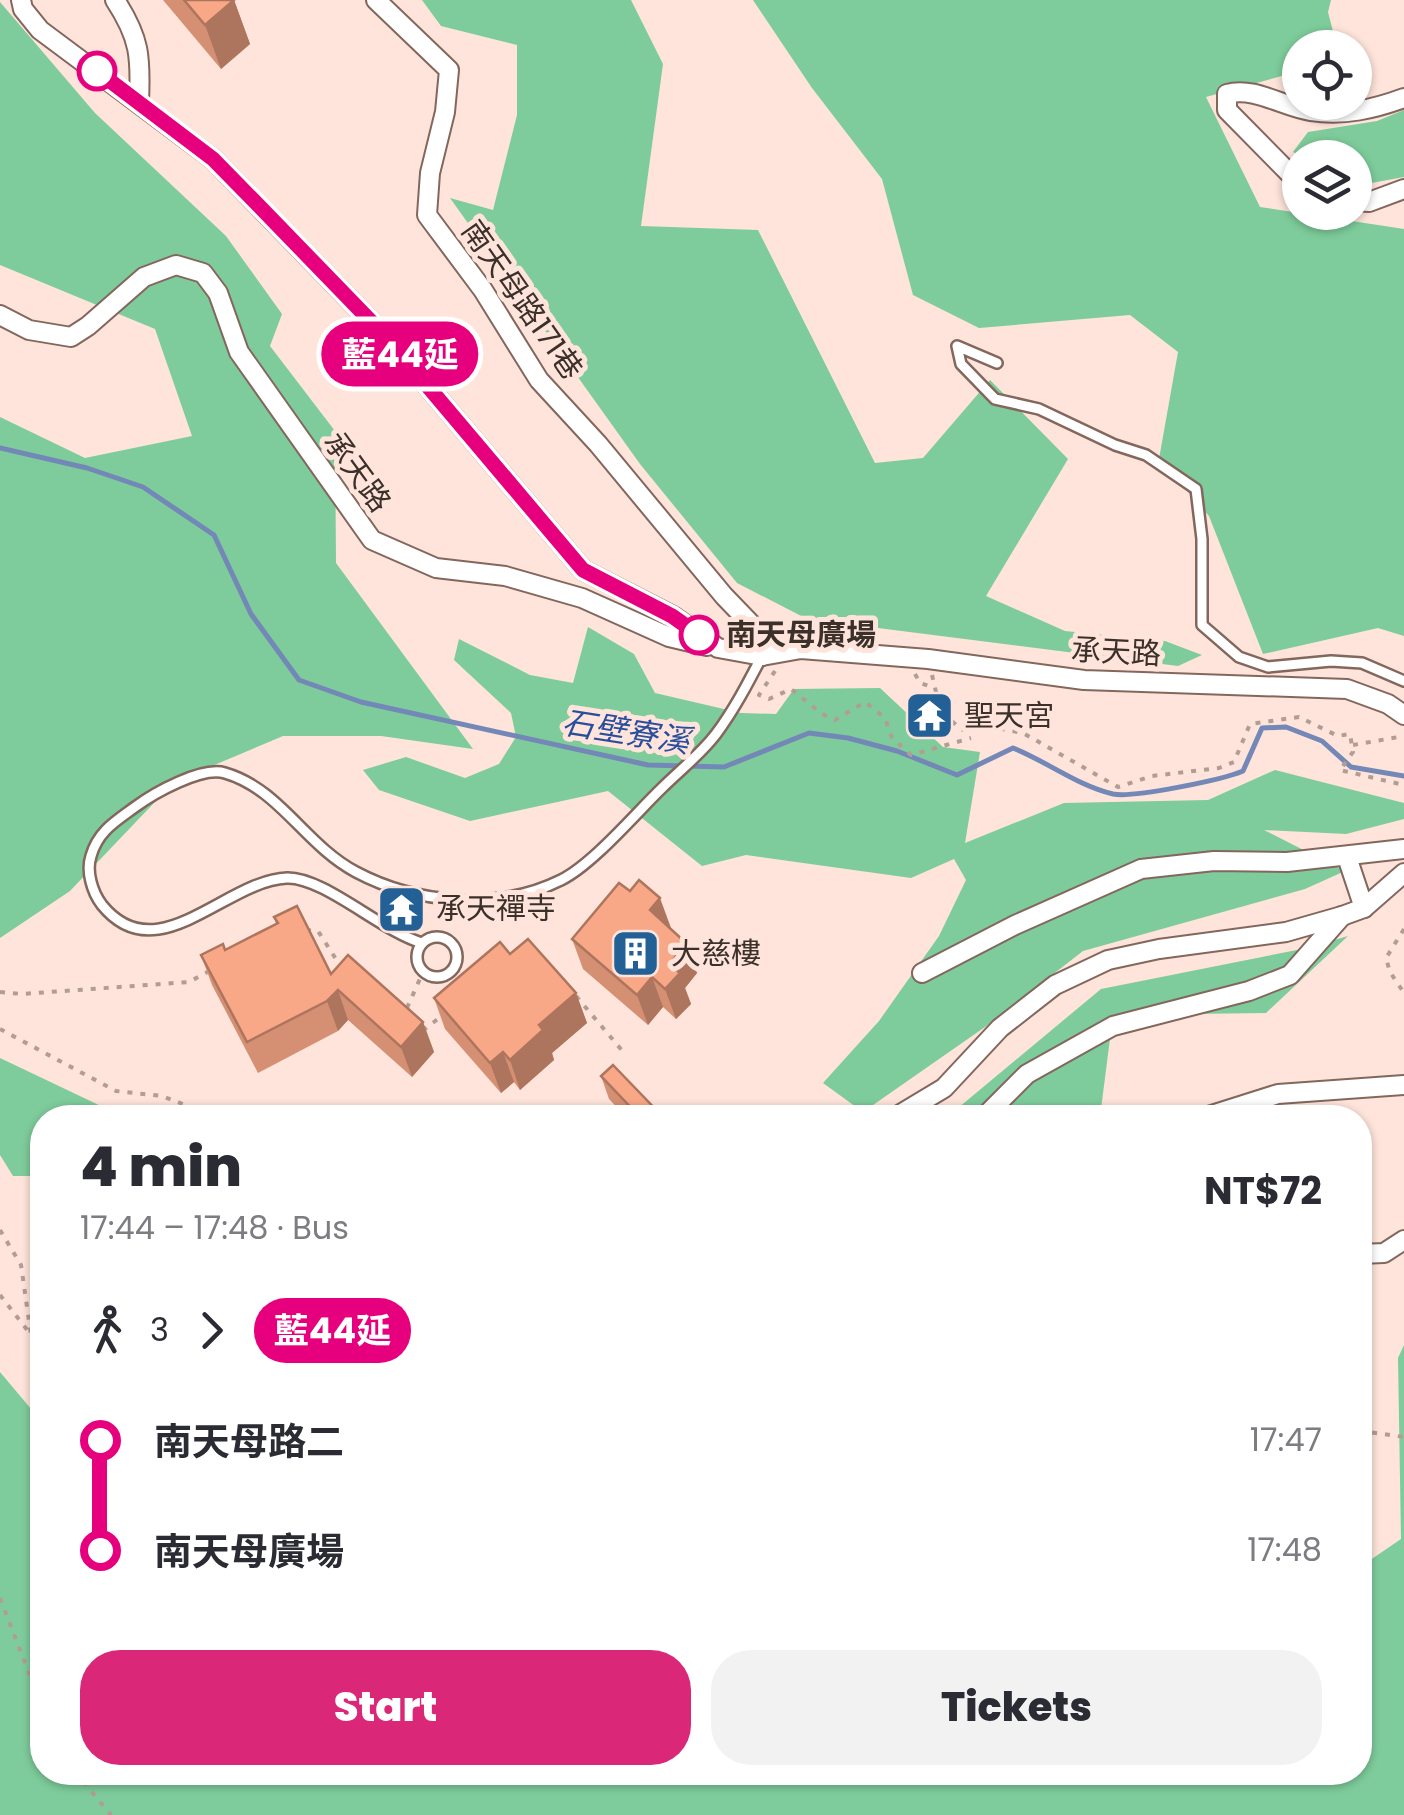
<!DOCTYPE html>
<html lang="en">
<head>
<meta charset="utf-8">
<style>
  :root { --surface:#fff; --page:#f2f2f3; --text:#2b2b33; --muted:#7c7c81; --accent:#db2777 }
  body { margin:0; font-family:Poppins,"Noto Sans TC",sans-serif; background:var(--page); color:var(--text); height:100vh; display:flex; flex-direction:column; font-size:38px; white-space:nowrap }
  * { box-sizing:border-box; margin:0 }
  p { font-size:32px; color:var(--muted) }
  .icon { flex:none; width:55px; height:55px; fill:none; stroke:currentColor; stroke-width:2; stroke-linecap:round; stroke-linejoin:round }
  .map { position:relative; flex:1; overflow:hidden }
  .panel { position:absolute; left:30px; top:1105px; width:1342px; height:680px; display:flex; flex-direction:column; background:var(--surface); border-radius:40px; box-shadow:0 2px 8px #0004 }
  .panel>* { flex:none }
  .badge { padding:0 20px; border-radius:32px; font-size:35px; line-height:65px }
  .controls { position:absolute; left:1282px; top:30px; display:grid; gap:20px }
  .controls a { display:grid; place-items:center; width:90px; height:90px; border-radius:50%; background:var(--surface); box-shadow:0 2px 8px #0004; font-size:50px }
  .map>.badge { position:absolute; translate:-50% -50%; box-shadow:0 0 0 5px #fff }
  .legs { display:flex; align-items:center; gap:15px; height:110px; padding:0 50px; font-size:32px }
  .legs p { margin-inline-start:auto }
  .overview { display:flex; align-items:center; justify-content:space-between; height:170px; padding:0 50px }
  h1 { font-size:55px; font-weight:800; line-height:75px }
  .primary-button { display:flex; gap:20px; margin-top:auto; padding:20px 50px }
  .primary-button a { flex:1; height:115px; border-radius:40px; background:var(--accent); color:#fff; font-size:40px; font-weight:800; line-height:115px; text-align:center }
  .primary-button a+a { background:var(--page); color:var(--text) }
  ul { padding:0 50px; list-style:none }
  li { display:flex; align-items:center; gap:35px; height:110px; font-size:38px }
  li i { display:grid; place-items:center; width:15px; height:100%; margin:0 12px; background:currentColor }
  li i::after { content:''; width:25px; height:25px; margin:-12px; border:8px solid; border-radius:50%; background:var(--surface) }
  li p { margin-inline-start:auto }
  li:first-child i { background:linear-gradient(#0000 50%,currentColor 0) }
  li:last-child i { background:linear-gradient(currentColor 50%,#0000 0) }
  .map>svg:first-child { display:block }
  .forest { fill:#7ecc9b }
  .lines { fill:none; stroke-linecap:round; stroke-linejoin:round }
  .stream { stroke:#7388b6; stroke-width:5 }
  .service-casing { stroke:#83675d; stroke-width:14 }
  .minor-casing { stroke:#83675d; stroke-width:22 }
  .path { stroke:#b29d95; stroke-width:4; stroke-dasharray:5 8; stroke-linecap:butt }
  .service { stroke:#fff; stroke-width:9 }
  .minor { stroke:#fff; stroke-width:18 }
  .wall { fill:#d59074 }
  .shaded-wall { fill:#ae755e }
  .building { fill:#f8a787; stroke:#ae755e; stroke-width:2.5 }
  .line-1-casing { stroke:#fff; stroke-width:22 }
  .line-1 { stroke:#e6007e; stroke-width:15 }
  .stop-1-dot { fill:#fff; stroke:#e6007e; stroke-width:5 }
  .labels { text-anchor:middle; stroke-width:10; stroke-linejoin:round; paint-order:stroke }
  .street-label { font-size:30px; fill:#3c302b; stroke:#fee4da }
  .stop-label { font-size:30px; font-weight:bold; fill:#3c302b; stroke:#fee4da; text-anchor:start }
  .poi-label { font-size:30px; fill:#3c302b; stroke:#fee4da; text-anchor:start }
  .water-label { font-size:32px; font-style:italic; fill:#294e9d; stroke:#fee4da }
</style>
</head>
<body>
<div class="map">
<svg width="1404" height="1815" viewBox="0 0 1404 1815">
  <rect width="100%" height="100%" fill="#fee4da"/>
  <!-- forest -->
  <g class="forest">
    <path d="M422 0H631L663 64 641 226 758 230 875 463 923 458 990 380 1068 459 986 596 1065 631 1165 641 1202 655 1178 666 807 619 737 583 640 464 450 198 493 210 517 115V45L441 26Z"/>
    <path d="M753 0H1331L1328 12 1337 47 1300 48V71L1206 97 1260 207 1404 229V636L1378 628 1263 654 1209 516 1159 459 1178 352 1130 315 979 328 913 295 882 179 812 88Z"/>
    <path d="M0 2 95 113 226 236 282 314 270 346 335 431 336 563 473 749 381 736H283L174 782 70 891 0 938V417L85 458 192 436 155 329 0 265Z"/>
    <path d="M1404 110V177L1355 186V158L1303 157 1293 152 1308 132 1377 121Z"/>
    <path d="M588 627 634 654 655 693 741 713 776 714 794 689 880 688 943 747 980 752 965 843 1064 803 1208 800 1275 770 1404 803V819L1346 834 1264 830 1345 871 1305 889 1083 951 985 1027 863 1112 823 1083 879 1021 939 936 966 880 954 859 911 878 746 855 702 866 608 791 470 821 379 790 363 770 406 757 465 778 499 764 516 737 511 713 454 660 459 639 530 675 573 683Z"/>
    <path d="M1348 936 1266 1013 1113 1015 1100 1117 946 1118 1101 989 1307 948Z"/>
    <path d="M0 1058 103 1107 139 1117 42 1118V1176H13L0 1155Z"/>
    <path d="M1404 1345V1815H0V1372L42 1422V1772H1360V1567L1401 1539 1398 1358Z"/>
  </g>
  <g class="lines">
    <!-- stream -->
    <path class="stream" d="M0 448 87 468 143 487 214 535 251 614 299 680 361 702 648 765 724 767 809 733 848 738 897 751 957 775 1013 748C1046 761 1078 786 1113 794 1133 798 1222 780 1243 771L1262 728 1286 727 1322 741 1351 767 1404 776"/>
    <defs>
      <g id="service">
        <path d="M997 363 957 346 961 364 995 399 1039 409 1115 445 1146 455 1196 489 1202 539V625L1239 657 1268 667 1331 661 1362 663 1404 681"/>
        <circle cx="437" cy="957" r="20"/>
        <path d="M422 943C381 931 324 877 287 878 226 880 157 973 102 905 92 892 86 871 91 856 98 831 116 821 135 807 154 793 202 766 225 773 280 789 305 845 356 872 416 904 499 911 561 880 593 864 635 814 662 788 679 771 701 754 716 734 734 710 748 683 762 656"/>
      </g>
      <g id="minor">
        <path d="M21 0 23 9 40 30 213 159 387 338 583 570 673 616 718 648 762 656 801 649 928 659 1084 680 1347 689 1388 704 1404 715"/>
        <path d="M115 0C140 38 141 57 139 102"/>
        <path d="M376 0 449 70 445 112 430 173 427 215 483 290 539 380 598 444 724 596 751 624 762 656"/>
        <path d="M1300 184 1227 110V94C1254 86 1283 107 1311 111 1344 116 1374 109 1404 98"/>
        <path d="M1355 201 1369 202 1404 189"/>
        <path d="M0 315 29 330 71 337 88 326 144 277 176 265 203 273 218 293 239 352 372 540 436 568 505 576 582 598 669 637 707 646"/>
        <path d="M1347 857 1364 908"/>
        <path d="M922 973 1015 925 1141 869 1214 861 1287 862 1404 849"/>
        <path d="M894 1118 944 1088 1000 1028 1055 985 1108 960 1159 949 1286 932 1342 916 1364 908 1404 873"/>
        <path d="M983 1118 1027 1074 1113 1026 1249 991 1290 975 1342 916"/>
        <path d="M1202 1118 1278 1094 1404 1085"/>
        <path d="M1360 1254 1384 1253 1404 1240"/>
      </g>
    </defs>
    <!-- service casing -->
    <use href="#service" class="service-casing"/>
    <!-- minor casing -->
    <use href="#minor" class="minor-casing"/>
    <!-- path -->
    <g class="path">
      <path d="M775 671 759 695 769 699 791 689 822 714 835 720 865 702 885 718 892 738 911 755 971 738"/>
      <path d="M915 674 920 683 935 688"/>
      <path d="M932 675 940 709 961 730 985 726 1023 733 1118 787 1152 776 1219 768 1234 762 1250 724 1299 717 1338 736 1350 734 1353 752 1340 770 1404 785"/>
      <path d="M941 723 954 724"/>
      <path d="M1353 745 1404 736"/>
      <path d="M1404 929 1386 958 1390 972 1404 993"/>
      <path d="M306 930 318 931 341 967"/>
      <path d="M0 992 22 994 189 982 211 970"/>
      <path d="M576 996 625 1054"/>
      <path d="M407 1008 423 972"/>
      <path d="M423 1027 425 1029 443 1015"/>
      <path d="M0 1029 116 1091 162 1096 219 1118"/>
      <path d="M0 1230 21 1265 31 1335 42 1366"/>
      <path d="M0 1295 28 1331"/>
      <path d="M1360 1436 1369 1432 1404 1437"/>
      <path d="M0 1598 42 1707"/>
      <path d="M75 1772 111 1815"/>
    </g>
    <!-- service -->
    <use href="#service" class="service"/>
    <!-- minor -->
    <use href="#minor" class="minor"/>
  </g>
  <!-- wall -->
  <g class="wall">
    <path d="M163 0H234L250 44 221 69Z"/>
    <path d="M630 891 686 943 697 973 685 988 691 1004 676 1019 663 1007 648 1025 583 969 572 939Z"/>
    <path d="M274 917 331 974 423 1022 434 1052 412 1077 348 1020 338 1031 258 1073 212 985 201 955 225 950 276 924Z"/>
    <path d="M510 954 576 993 587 1023 552 1053 554 1060 520 1090 514 1082 501 1093 445 1029 434 998Z"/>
    <path d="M601 1076 664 1118H627L609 1099Z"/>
  </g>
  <!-- shaded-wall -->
  <g class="shaded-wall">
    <path d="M234 0 250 44 221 69 205 25Z"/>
    <path d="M660 898 671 928 661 940 650 910Z"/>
    <path d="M686 943 697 973 685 988 691 1004 676 1019 665 989 670 964Z"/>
    <path d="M652 977 663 1007 648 1025 637 995Z"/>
    <path d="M338 990 348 1020 338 1031 327 1001Z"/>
    <path d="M576 993 587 1023 552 1053 554 1060 520 1090 510 1060 539 1025Z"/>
    <path d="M423 1022 434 1052 412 1077 401 1047Z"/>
    <path d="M503 1052 514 1082 501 1093 490 1063Z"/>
  </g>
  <!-- building -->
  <g class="building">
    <path d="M184 0H234L205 25Z"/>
    <path d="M639 880 660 898 650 910 686 943 670 964 680 973 665 989 652 977 637 995 572 939 619 883 630 891Z"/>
    <path d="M297 906 331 974 348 955 423 1022 401 1047 338 990 327 1001 247 1042 201 955 223 944 225 950 278 923 274 917Z"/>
    <path d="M528 939 576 993 539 1025 543 1030 510 1060 503 1052 490 1063 434 998 500 942 510 954Z"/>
    <path d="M613 1065 664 1118H641L601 1076Z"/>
  </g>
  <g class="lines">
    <defs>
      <path id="line-1" d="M97 71 213 159 263 210 387 338 583 570 672 616 699 635"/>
    </defs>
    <!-- line-1 casing -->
    <use href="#line-1" class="line-1-casing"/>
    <!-- line-1 -->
    <use href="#line-1" class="line-1"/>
  </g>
  <!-- icons -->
  <defs>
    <symbol id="temple-square" viewBox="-11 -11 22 22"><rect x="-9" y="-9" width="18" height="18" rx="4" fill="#226096" stroke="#fee4da"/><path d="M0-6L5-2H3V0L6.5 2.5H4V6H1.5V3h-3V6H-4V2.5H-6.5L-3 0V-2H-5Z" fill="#fff"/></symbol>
    <symbol id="building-square" viewBox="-11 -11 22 22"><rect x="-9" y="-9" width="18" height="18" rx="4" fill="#226096" stroke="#fee4da"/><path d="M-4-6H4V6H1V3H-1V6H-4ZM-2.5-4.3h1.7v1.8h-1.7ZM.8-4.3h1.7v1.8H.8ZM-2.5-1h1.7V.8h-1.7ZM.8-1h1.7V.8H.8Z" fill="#fff"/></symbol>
  </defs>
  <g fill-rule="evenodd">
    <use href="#temple-square" x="902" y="688" width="55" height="55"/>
    <use href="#temple-square" x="374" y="882" width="55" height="55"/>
    <use href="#building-square" x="608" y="926" width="55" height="55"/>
  </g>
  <!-- markers -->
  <g class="stop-1-dot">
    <circle cx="97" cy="71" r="18"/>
    <circle cx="699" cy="635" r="18"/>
  </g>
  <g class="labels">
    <!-- street labels -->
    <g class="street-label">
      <text transform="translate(522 300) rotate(55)" y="10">南天母路171巷</text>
      <text transform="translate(357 472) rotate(54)" y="10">承天路</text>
      <text transform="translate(1116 652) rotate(3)" y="10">承天路</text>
    </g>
    <!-- stop labels -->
    <g class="stop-label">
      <text x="726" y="645">南天母廣場</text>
    </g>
    <!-- poi labels -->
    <g class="poi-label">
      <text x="964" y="726">聖天宮</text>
      <text x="436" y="919">承天禪寺</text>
      <text x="671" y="964">大慈樓</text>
    </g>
    <!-- water labels -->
    <g class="water-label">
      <text transform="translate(626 732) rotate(9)" y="11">石壁寮溪</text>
    </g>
  </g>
</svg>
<div class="controls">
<a><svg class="icon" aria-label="locate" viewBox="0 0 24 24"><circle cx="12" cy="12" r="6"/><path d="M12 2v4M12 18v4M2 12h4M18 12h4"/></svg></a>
<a><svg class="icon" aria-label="layers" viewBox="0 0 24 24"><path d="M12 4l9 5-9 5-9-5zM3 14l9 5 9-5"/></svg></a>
</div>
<b class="badge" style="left:400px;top:354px;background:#e6007e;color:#fff">藍44延</b>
<section class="panel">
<div class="overview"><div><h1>4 min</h1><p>17:44 – 17:48 · Bus</p></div><b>NT$72</b></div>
<div class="legs"><svg class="icon" aria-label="walk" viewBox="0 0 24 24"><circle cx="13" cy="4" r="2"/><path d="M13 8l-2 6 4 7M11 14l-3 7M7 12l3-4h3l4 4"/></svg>3<svg class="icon" aria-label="forward" viewBox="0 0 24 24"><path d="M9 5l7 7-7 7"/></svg><b class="badge" style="background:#e6007e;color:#fff">藍44延</b></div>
<ul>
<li><i style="color:#e6007e"></i><b>南天母路二</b><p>17:47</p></li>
<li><i style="color:#e6007e"></i><b>南天母廣場</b><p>17:48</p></li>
</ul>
<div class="primary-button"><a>Start</a><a>Tickets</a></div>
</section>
</div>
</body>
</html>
